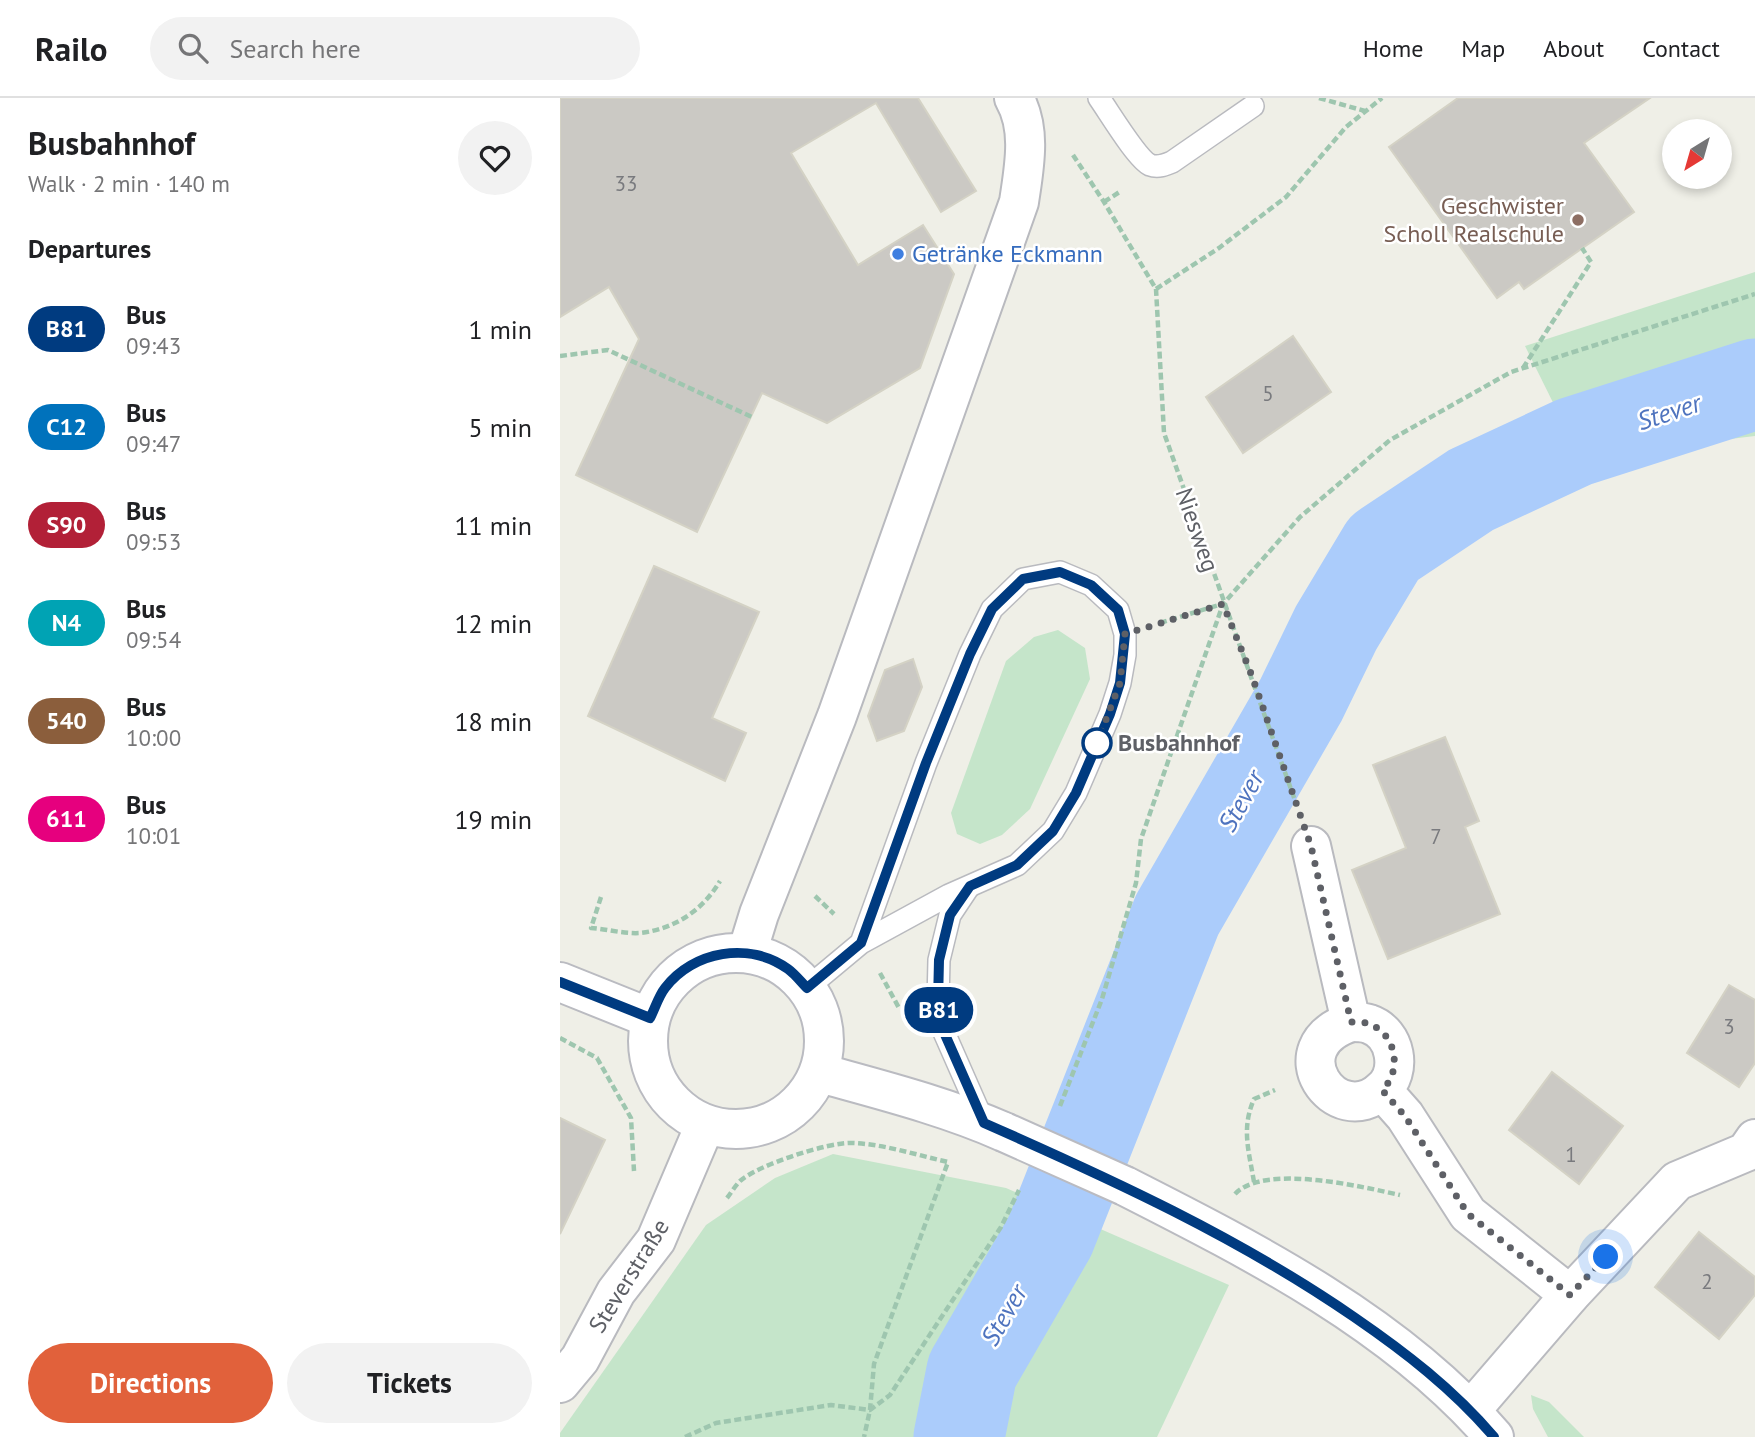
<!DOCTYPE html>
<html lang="en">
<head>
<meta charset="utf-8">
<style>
  :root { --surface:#fff; --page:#f2f2f2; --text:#202124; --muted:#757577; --line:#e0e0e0; --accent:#e1613b }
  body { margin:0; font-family:"PT Sans",sans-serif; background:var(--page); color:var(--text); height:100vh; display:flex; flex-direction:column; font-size:26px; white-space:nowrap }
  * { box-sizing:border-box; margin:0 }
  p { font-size:23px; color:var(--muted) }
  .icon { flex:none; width:38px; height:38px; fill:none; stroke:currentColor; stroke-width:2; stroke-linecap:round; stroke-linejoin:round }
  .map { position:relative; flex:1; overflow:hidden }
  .sheet { display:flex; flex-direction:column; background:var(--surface); width:560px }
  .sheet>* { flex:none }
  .badge { padding:0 14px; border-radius:23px; font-size:24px; line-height:46px }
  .needle { width:46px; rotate:217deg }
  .tools { position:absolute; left:1102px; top:21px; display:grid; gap:14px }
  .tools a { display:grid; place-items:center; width:70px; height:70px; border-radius:50%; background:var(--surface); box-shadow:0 4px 10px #0003; font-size:35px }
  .you { position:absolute; width:35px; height:35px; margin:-18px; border:5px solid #fff; border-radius:50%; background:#1a73e8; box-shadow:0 0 0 10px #1a73e833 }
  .map>.badge { position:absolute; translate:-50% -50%; box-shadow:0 0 0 4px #fff }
  h2 { padding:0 28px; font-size:26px; line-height:63px }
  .round { display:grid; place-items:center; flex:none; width:74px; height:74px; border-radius:37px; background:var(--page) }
  .overview { display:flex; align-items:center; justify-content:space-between; height:119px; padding:0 28px }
  h1 { font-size:33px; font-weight:800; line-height:52px }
  .action { display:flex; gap:14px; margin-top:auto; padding:14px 28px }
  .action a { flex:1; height:80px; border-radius:42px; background:var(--accent); color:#fff; font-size:28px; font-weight:800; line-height:80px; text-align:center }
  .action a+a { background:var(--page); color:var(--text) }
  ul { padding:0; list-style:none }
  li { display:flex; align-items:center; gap:21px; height:98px; padding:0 28px }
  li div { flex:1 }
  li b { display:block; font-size:26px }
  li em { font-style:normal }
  li .badge { min-width:77px; font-weight:700; text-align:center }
  header { display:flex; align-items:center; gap:42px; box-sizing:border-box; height:98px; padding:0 35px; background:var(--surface); border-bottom:2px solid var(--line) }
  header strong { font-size:33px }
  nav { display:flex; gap:38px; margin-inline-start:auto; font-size:24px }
  .search { width:490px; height:63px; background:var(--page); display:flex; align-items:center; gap:18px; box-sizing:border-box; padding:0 24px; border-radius:38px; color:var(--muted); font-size:26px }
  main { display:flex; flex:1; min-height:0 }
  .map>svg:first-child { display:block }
  .green { fill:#c5e5ca }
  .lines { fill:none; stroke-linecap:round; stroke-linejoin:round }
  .river { stroke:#abccfb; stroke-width:91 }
  .building { fill:#cbc9c4; stroke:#d4d2c5; stroke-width:2 }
  .lane-casing { stroke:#b9babf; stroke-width:24 }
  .street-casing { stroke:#b9babf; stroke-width:42 }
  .secondary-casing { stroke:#babbc1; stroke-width:42 }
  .path { stroke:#9ec6af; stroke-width:4.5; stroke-dasharray:7 3.5; stroke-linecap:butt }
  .lane { stroke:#fff; stroke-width:21 }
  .street { stroke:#fff; stroke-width:38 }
  .secondary { stroke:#fff; stroke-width:38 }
  .secondary-bridge-casing { stroke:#babbc1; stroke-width:42; stroke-linecap:butt }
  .secondary-bridge { stroke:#fff; stroke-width:38 }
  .line-casing { stroke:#fff; stroke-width:16 }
  .line { stroke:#003b80; stroke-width:10 }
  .walk { stroke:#5e6066; stroke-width:7; stroke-dasharray:0 12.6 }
  .education-dot { fill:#8d6e63; stroke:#fff; stroke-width:2.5 }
  .shop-dot { fill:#3f7fe0; stroke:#fff; stroke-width:2.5 }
  .stop-dot { fill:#fff; stroke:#003b80; stroke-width:3.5 }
  .labels { text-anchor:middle; stroke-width:5; stroke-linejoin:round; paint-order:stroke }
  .number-label { font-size:21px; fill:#797a7e }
  .education-label { font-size:24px; fill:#785e54; stroke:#fff; text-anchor:end }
  .shop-label { font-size:24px; fill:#366cbe; stroke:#fff; text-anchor:start }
  .street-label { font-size:24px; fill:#5e6066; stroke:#fff }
  .stop-label { font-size:24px; font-weight:bold; fill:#5e6066; stroke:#fff; text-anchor:start }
  .water-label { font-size:26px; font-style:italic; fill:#4e73be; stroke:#fff }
</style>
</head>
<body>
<header>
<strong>Railo</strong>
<div class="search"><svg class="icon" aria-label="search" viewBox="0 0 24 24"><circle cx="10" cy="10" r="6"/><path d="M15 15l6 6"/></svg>Search here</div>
<nav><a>Home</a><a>Map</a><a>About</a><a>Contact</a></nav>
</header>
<main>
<section class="sheet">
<div class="overview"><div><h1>Busbahnhof</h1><p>Walk · 2 min · 140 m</p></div><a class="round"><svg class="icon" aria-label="heart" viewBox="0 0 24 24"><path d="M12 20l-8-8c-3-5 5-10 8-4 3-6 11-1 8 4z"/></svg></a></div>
<h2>Departures</h2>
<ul>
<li><span class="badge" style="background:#003b80;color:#fff">B81</span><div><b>Bus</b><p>09:43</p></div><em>1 min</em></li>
<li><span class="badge" style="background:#0072bc;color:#fff">C12</span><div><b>Bus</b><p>09:47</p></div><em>5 min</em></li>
<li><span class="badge" style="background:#b22037;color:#fff">S90</span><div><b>Bus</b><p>09:53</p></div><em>11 min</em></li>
<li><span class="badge" style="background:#00a3b4;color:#fff">N4</span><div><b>Bus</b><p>09:54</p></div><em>12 min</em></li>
<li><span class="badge" style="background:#8b5e3c;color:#fff">540</span><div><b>Bus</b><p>10:00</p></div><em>18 min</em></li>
<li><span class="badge" style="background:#e6007e;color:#fff">611</span><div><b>Bus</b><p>10:01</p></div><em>19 min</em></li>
</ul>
<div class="action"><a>Directions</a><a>Tickets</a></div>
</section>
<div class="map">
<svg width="1195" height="1339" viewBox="0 0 1195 1339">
  <rect width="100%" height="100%" fill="#efefe7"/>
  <!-- green -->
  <g class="green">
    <path d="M1195 174V338L1020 359 965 248Z"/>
    <path d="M498 532 525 550 530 581 470 711 442 737 420 746 397 736 391 715 446 563 474 539Z"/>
    <path d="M273 1056 446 1090 669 1187 597 1339H0V1335L146 1127 215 1080Z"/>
    <path d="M971 1297 989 1304 1024 1339H988L973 1311Z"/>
  </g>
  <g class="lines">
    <!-- river -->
    <path class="river" d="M399 1339 412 1273 490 1138 617 817 741 602 776 530 824 450 911 392 1014 344 1195 286"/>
  </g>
  <!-- building -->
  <g class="building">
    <path d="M0 0H358L416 93 381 114 316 5 231 55 298 167 363 127 394 176 360 270 267 325 202 295 137 434 16 377 79 241 49 189 0 219Z"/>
    <path d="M898 0H1090L1024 45 1074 114 964 191 959 184 937 200 829 49Z"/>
    <path d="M733 238 771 294 683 355 646 299Z"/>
    <path d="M94 468 199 514 152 620 186 635 165 683 28 618Z"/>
    <path d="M353 561 362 589 344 633 317 643 308 618 325 572Z"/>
    <path d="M885 639 919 723 905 729 940 816 828 861 792 772 846 750 813 667Z"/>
    <path d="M1169 887 1195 902V965L1179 989 1127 955Z"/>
    <path d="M992 974 1063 1028 1019 1086 949 1032Z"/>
    <path d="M0 1020 45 1042 0 1136Z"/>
    <path d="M1139 1134 1195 1179V1197L1159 1241 1095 1189Z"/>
  </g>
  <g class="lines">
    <defs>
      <g id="lane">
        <path d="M539 0C549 14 577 61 590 67 598 70 605 67 612 64L693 8"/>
        <path d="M408 790 390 817 379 862 378 904 383 932 424 1025"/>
        <path d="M247 890 301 845 389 797 457 767 493 733 516 695 550 616 560 585 565 557V536L558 512 531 487 500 474 463 481 432 511 410 556 366 665 301 845"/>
      </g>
      <g id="street">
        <path d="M751 748 791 924C796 924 804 924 809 926 836 935 843 974 822 992L845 1018 908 1116 1010 1197"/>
        <path d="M187 855 199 816 277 618 459 104C464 70 472 31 454 0"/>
        <path d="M791 924C716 949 776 1034 822 992"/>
        <path d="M0 1285 20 1261 56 1194 96 1142 145 1027"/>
        <path d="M911 1312 1010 1197 1117 1083 1186 1054 1195 1041"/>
      </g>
      <g id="secondary">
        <circle cx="176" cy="943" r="88"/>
        <path d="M0 884 90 920"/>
        <path d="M260 975C321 992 385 1008 444 1034"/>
        <path d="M565 1088C695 1154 838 1227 934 1339"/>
      </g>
    </defs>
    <!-- lane casing -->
    <use href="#lane" class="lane-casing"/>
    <!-- street casing -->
    <use href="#street" class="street-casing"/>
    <!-- secondary casing -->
    <use href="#secondary" class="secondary-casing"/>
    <!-- path -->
    <g class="path">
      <path d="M759 0 805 13"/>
      <path d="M513 57 544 104 596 191 604 335 737 708"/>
      <path d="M544 104 561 93"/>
      <path d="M596 191 659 150 726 99 786 29 822 0"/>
      <path d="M0 258 48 252 194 320"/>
      <path d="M963 270 1031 164 1022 150"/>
      <path d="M600 525 662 506"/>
      <path d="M255 798 274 816"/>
      <path d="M41 799 31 830C46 831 64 836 80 835 115 831 143 812 160 783"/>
      <path d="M320 875 339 910"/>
      <path d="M0 940 37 960 71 1020 74 1073"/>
      <path d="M500 1008 542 901 576 785 581 741 663 506 740 419 830 342 951 274 1195 196"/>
      <path d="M694 1084C689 1053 681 1031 694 1001L715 992"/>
      <path d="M675 1096C704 1065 803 1089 840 1097"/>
      <path d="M167 1100C171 1095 175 1088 180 1083 198 1067 268 1044 292 1045 324 1046 356 1057 388 1064L314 1266 310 1312 304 1339"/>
      <path d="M125 1339 156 1325 271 1307 310 1312 330 1297 441 1129 459 1092"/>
    </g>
    <!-- lane -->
    <use href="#lane" class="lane"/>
    <!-- street -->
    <use href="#street" class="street"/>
    <!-- secondary -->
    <use href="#secondary" class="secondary"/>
    <defs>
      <path id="secondary-bridge" d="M444 1034 565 1088"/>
    </defs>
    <!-- secondary-bridge casing -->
    <use href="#secondary-bridge" class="secondary-bridge-casing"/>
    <!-- secondary-bridge -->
    <use href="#secondary-bridge" class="secondary-bridge"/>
  </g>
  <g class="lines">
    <defs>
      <path id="line" d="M0 884 90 920C95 911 98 899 105 890 133 853 189 843 228 871 235 876 241 884 247 890L301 845 366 665 410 556 432 511 463 481 500 474 531 487 558 512 565 536 560 585 550 616 516 695 493 733 457 767 410 788 390 817 379 862 378 904 383 932 424 1025C551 1081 678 1139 794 1219 845 1254 893 1291 934 1339"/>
    </defs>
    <!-- line casing -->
    <use href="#line" class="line-casing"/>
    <!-- line -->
    <use href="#line" class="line"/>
    <!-- walk -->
    <path class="walk" d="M537 645 560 585 565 536 663 506 692 578 751 748 791 924C796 924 804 924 809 926 836 935 843 973 822 992L845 1018 908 1116 1010 1197 1046 1159"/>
  </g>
  <!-- markers -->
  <circle class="education-dot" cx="1018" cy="122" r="7"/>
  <circle class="shop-dot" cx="338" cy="156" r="7"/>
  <circle class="stop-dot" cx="537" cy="645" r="14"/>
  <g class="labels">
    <!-- number labels -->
    <g class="number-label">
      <text x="66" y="93">33</text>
      <text x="708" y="303">5</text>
      <text x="876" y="746">7</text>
      <text x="1169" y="936">3</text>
      <text x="1011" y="1064">1</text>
      <text x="1147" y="1191">2</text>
    </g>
    <!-- education labels -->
    <g class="education-label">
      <text x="1004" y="116">Geschwister<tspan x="1004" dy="28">Scholl Realschule</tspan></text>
    </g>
    <!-- shop labels -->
    <g class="shop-label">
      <text x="352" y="164">Getränke Eckmann</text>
    </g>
    <!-- street labels -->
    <g class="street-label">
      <text transform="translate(637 432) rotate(71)" y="8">Niesweg</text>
      <text transform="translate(69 1178) rotate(-58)" y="8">Steverstraße</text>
    </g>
    <!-- stop labels -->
    <g class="stop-label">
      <text x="558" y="653">Busbahnhof</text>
    </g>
    <!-- water labels -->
    <g class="water-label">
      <text transform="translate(1109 314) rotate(-18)" y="9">Stever</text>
      <text transform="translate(681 703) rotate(-61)" y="9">Stever</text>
      <text transform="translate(444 1217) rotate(-60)" y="9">Stever</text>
    </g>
  </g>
</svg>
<div class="tools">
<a><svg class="needle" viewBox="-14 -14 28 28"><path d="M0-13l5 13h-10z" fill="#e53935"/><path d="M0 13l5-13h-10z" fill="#757577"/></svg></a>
</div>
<div class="you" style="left:1046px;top:1159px"></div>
<b class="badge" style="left:379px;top:912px;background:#003b80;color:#fff">B81</b>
</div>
</main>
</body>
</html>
